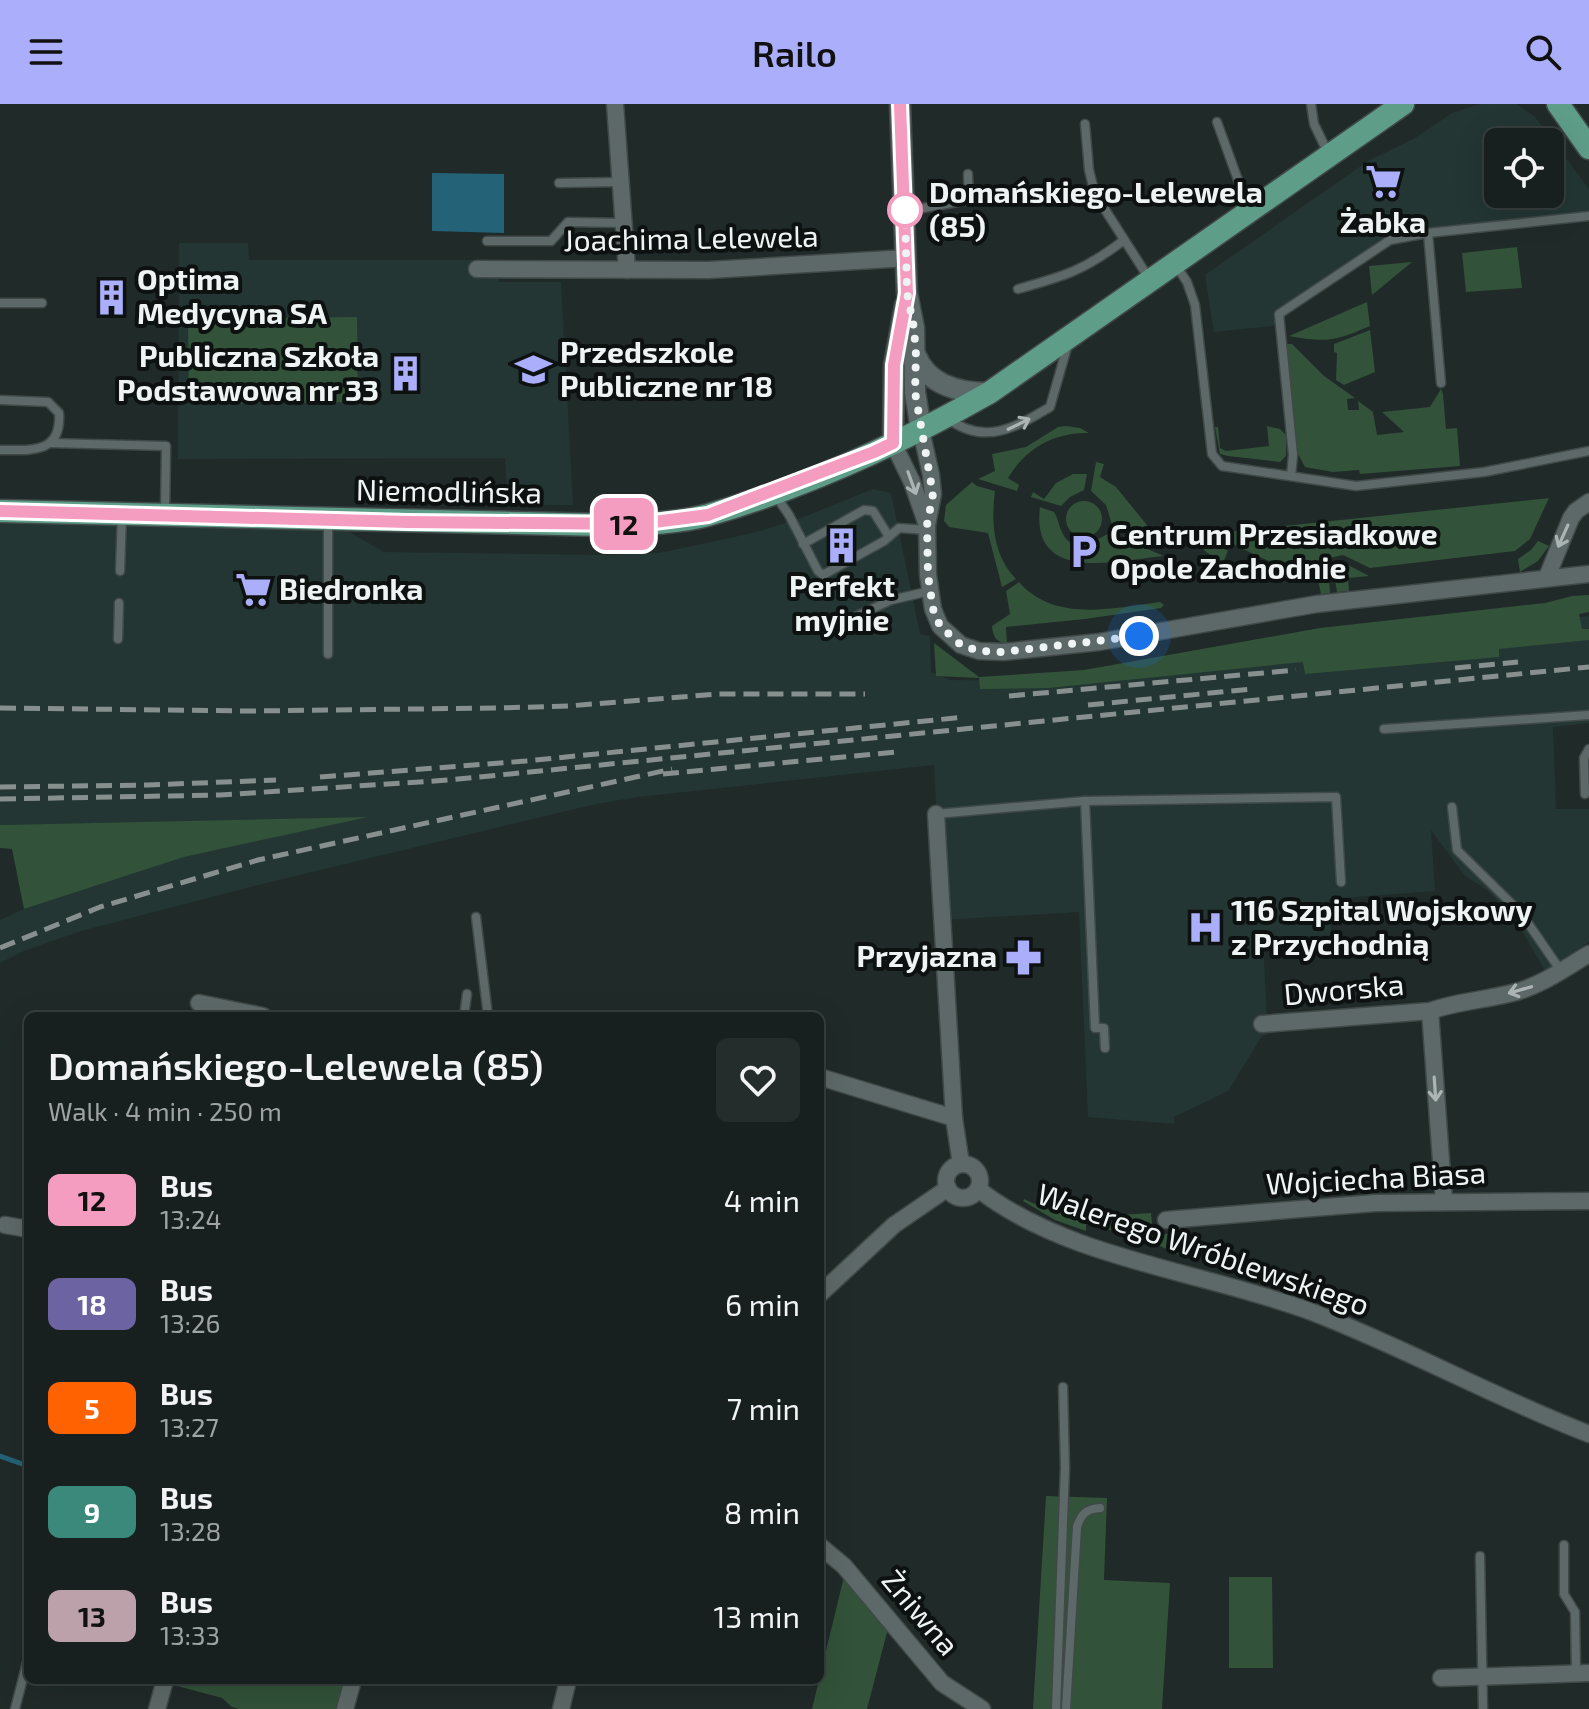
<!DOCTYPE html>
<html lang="en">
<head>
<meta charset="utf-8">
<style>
  :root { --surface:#18201f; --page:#252d2c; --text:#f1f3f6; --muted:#9fa3a4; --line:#363e3d; --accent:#abaffb }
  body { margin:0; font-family:"Exo 2",sans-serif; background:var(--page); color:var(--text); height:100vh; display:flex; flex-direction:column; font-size:30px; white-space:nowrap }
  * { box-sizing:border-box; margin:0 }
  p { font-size:26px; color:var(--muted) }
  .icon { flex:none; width:44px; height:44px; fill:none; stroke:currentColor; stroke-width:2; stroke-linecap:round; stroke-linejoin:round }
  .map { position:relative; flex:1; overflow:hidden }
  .details { position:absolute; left:24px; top:908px; width:800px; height:672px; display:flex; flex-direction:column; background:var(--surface); border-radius:12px; box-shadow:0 8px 32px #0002,0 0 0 2px var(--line) }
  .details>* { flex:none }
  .badge { padding:0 16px; border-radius:12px; font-size:28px; line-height:52px }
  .buttons { position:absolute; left:1484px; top:24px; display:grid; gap:16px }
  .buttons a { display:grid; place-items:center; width:80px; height:80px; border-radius:12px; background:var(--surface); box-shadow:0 8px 32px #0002,0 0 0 2px var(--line); font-size:40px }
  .you { position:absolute; width:40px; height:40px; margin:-20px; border:6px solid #fff; border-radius:50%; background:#1a73e8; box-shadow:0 0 0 12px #1a73e833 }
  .map>.badge { position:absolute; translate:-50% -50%; box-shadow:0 0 0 4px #fff }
  .round { display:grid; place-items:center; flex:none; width:84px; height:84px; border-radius:12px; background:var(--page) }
  .head { display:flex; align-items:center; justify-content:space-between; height:136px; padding:0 24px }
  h1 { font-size:38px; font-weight:600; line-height:60px }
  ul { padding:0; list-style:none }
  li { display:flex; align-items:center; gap:24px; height:104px; padding:0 24px }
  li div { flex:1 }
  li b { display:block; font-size:30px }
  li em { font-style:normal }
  li .badge { min-width:88px; font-weight:700; text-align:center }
  header { display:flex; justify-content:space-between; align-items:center; height:104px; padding:0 24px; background:var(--accent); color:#111; font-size:36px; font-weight:600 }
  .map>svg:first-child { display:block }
  .built { fill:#233634; fill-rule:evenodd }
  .green { fill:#325239 }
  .water { fill:#246278 }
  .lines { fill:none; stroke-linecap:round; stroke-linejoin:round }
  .stream { stroke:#246278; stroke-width:5 }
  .service-casing { stroke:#404948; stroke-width:11 }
  .minor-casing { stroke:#404948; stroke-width:19 }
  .tertiary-casing { stroke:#404948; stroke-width:23 }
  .primary-casing { stroke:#404948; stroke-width:25 }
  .service { stroke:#5d6968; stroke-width:8 }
  .minor { stroke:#5d6968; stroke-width:16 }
  .tertiary { stroke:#5d6968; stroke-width:20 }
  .primary { stroke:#5e9d88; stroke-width:22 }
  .rail { stroke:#88908f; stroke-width:5; stroke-dasharray:16 8; stroke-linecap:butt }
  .oneway { stroke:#acb5b4 }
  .line-casing { stroke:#fff; stroke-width:18 }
  .line { stroke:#f49dc0; stroke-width:12 }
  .walk { stroke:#edf4f3; stroke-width:8; stroke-dasharray:0 14.4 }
  .stop-dot { fill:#fff; stroke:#f49dc0; stroke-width:4 }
  .labels { text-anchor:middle; stroke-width:8; stroke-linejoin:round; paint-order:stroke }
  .stop-label { font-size:30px; font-weight:bold; fill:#edf4f3; stroke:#0d1211; text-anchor:start }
  .poi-label { font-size:30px; font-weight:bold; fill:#edf4f3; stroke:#0d1211; text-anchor:start }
  .street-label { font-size:30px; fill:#edf4f3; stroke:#0d1211 }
</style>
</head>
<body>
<header><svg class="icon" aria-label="menu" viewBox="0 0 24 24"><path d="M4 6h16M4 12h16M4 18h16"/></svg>Railo<svg class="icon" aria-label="search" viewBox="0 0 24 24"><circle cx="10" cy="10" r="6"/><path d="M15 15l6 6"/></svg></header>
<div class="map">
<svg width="1589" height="1605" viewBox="0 0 1589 1605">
  <rect width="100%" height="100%" fill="#202a29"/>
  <!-- built -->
  <g class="built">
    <path d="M1480 0H1517L1535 13 1589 85V112L1390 136 1272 222 1214 228 1205 171 1368 57 1415 34 1452 9ZM1498 38H1550V90H1498Z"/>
    <path d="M179 139H248L249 156H498L499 178H561L573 401H508L505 354 178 355Z"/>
    <path d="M873 385 891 389 920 530 930 532 931 568 950 576 1040 577 1589 512V619L1553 623 1556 705H1589V838L1545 867 1515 814 1487 786 1465 772 1431 726 1435 787 1329 795 1331 831 1263 836 1268 931 1262 932 1228 987 1174 1013V1020L1088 1013 1079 808 942 816 934 661 638 693 596 700 266 779 81 827 24 847 0 859V816L24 805 184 753 360 714 0 721V407L328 416 384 448 606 451 659 449 753 429 801 414Z"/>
  </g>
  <!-- green -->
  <g class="green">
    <path d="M1517 143 1522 184 1466 188 1462 149Z"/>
    <path d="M1412 158 1372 191 1369 162Z"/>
    <path d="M1367 198 1370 222C1336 237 1326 239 1289 232Z"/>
    <path d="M357 213 358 298 189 300 188 215Z"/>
    <path d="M1370 226 1375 268 1344 281 1336 276 1337 249 1334 248V240Z"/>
    <path d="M1286 240H1292L1324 272 1355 294 1347 295 1348 306H1359L1358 297 1373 308 1377 331 1404 328 1382 308 1430 303 1441 285 1443 290 1446 325 1457 324 1460 362 1360 370 1359 366 1333 368 1305 363 1297 348Z"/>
    <path d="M1066 322 1080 324 1089 329C1055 328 1026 344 1008 374L1019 381 1017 387 978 375 995 367 992 350 1026 343 1058 323Z"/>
    <path d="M1267 322 1280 325 1286 331V352L1280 358 1228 352 1220 350 1215 323H1218L1220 344 1226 347 1269 342Z"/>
    <path d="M1096 358 1104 360 1100 373 1116 383 1164 442 1162 444 1113 424 1106 401 1091 387Z"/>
    <path d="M1073 370H1087L1084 386 1070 393 1061 402 1031 393 1033 388 1044 395 1056 379Z"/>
    <path d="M972 378 977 382 995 387C991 418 993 451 1016 475L1002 483 988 429 949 423 944 417 946 401Z"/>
    <path d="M1549 394 1530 435 1515 447 1370 464 1343 451 1330 454 1311 470C1295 470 1228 441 1218 429Z"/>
    <circle cx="1084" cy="415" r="18"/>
    <path d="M1040 403 1054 408C1058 414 1058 419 1061 426 1073 454 1094 436 1110 429L1164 452C1119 456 1030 481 1040 403Z"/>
    <path d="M1203 425 1219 442 1228 447 1223 459 1206 448 1193 433Z"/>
    <path d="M1538 437 1549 442 1538 457 1520 468 1518 455 1531 446Z"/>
    <path d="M1340 460 1348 461 1369 472 1348 474 1349 487 1337 488 1335 476H1329L1330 489 1321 490 1318 476Z"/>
    <path d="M1019 478C1055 519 1113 504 1160 498L1164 501 1161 504 1085 515 1006 523 1007 540C996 538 993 533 992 522L1010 510 1006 487Z"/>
    <path d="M1589 491V508L1579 510 1582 525H1589V536L1499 545V553L1305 570 1303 558 1048 584 980 585 979 574 936 572 934 539 979 573 1084 566 1320 524 1545 499 1572 492Z"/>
    <path d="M368 713 184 753 24 805 12 745 0 744V721Z"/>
    <path d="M1024 1095 1046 1105 1086 1112V1127L1055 1116 1023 1097Z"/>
    <path d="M1151 1109 1154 1138 1102 1124V1112Z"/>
    <path d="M1184 1129 1187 1155 1160 1142 1159 1130Z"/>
    <path d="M1046 1392 1107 1394 1104 1476 1170 1479 1162 1605H1033Z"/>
    <path d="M845 1468 890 1517 867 1605H812Z"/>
    <path d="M1229 1473H1272L1273 1564H1229Z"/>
    <path d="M171 1576H352L345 1605H239L232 1603 222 1594 170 1580Z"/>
  </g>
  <!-- water -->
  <path class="water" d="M432 69 504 70V129L432 127Z"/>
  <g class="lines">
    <!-- stream -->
    <path class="stream" d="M0 1352 28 1362"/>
    <defs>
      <g id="service">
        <path d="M1311 0 1314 20 1328 49"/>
        <path d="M1217 18 1242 87 1254 102"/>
        <path d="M1085 20 1089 66 1095 90 1150 176"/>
        <path d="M559 79 621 78"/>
        <path d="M906 107 969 96 968 70"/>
        <path d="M1428 129 1441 279"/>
        <path d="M487 137H551L568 118 623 119"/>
        <path d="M1175 160 1187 178 1195 201 1212 350 1222 362 1356 382 1484 368 1589 347"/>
        <path d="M1018 185C1065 172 1085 166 1124 136"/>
        <path d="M0 199H42"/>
        <path d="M0 296 48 298 59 309C62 350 31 346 0 346"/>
        <path d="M947 314C984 342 1015 324 1050 303L1068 240"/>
        <path d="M51 339 166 342 165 411"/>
        <path d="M1291 372 1293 351 1279 210 1390 136 1428 129 1589 112"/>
        <path d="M776 392 789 411 818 467 823 471 884 437 899 424 927 426"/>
        <path d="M803 440 864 406 873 407 888 431"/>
        <path d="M120 467 122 411"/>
        <path d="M842 519 891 496 930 487"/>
        <path d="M118 535 119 499"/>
        <path d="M328 550V417"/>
        <path d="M1384 625 1589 611"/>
        <path d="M1585 690 1584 654 1589 645"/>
        <path d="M1085 697 1095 924H1104L1105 944"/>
        <path d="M1452 703 1457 746 1521 809 1561 867"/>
        <path d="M936 710 1085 697 1336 693 1341 778"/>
        <path d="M476 813 488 912"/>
        <path d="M464 912 467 890"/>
        <path d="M1564 1441V1490L1575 1508 1576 1569"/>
        <path d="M1480 1452 1483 1605"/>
        <path d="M15 1605 28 1555"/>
        <path d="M1056 1605 1065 1364 1063 1283"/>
        <path d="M1066 1605 1077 1423C1081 1410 1086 1405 1100 1404"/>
      </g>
      <g id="minor">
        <path d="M615 0 627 166"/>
        <path d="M477 165 709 166 907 154"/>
        <path d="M921 326 931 371 933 390 927 421 928 471 933 505 940 522 961 541 979 547 1003 548 1099 538 1317 500 1589 470"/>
        <path d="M893 339 912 378 927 421"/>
        <path d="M1547 473 1571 414 1576 407 1589 398"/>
        <path d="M936 710 954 1014 961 1060"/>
        <path d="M199 899 263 912"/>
        <path d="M1430 907 1444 1097"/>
        <path d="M1262 920 1430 907C1458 897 1487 896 1516 888 1544 880 1565 864 1589 850"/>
        <path d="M820 973 954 1014"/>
        <circle cx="963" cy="1077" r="17"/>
        <path d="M978 1085C1067 1155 1206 1168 1312 1208 1406 1244 1495 1294 1589 1330"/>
        <path d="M1166 1116 1375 1099 1589 1097"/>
        <path d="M5 1121 28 1125"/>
        <path d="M820 1190 894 1121 948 1084"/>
        <path d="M820 1442 844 1462 942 1579 982 1605"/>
        <path d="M1441 1574 1589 1569"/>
        <path d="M157 1605 165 1576"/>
        <path d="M345 1605 353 1576"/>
        <path d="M561 1605 568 1576"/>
      </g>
      <g id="tertiary">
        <path d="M900 0 907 189 914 224 915 288 921 326"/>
        <path d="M916 252C928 281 960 289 989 289"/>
        <path d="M893 339 894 261 905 201"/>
      </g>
      <g id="primary">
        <path d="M1558 0 1589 44"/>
        <path d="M0 407 604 421C639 420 675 420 708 411 806 383 901 339 989 289L1403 0"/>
      </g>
    </defs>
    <!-- service casing -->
    <use href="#service" class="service-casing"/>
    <!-- minor casing -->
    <use href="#minor" class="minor-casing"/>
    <!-- tertiary casing -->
    <use href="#tertiary" class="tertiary-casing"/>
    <!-- primary casing -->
    <use href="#primary" class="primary-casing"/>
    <!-- service -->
    <use href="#service" class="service"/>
    <!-- minor -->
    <use href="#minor" class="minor"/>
    <!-- tertiary -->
    <use href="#tertiary" class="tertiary"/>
    <!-- primary -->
    <use href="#primary" class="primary"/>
    <!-- rail -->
    <g class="rail">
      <path d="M1455 564 1518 558"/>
      <path d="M1009 592 1296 566"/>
      <path d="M1088 601 1252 585"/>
      <path d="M0 604 249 607 498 604 568 602 719 590H865"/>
      <path d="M663 670 896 648"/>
      <path d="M320 673 526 657 965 613"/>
      <path d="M0 683 148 681 276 676"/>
      <path d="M0 695 220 691 449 676 1589 563"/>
      <path d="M0 844 100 803 258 756 672 665"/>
    </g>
  </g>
  <!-- one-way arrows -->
  <defs><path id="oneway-shaft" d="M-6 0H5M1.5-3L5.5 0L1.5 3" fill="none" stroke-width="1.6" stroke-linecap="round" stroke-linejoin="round" transform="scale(2)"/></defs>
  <g class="oneway">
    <use href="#oneway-shaft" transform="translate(1019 320) rotate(-26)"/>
    <use href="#oneway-shaft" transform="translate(912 379) rotate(70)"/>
    <use href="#oneway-shaft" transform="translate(1563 432) rotate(114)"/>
    <use href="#oneway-shaft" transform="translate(1520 886) rotate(164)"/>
    <use href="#oneway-shaft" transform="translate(1435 985) rotate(86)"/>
  </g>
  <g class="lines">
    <defs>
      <path id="line" d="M0 407 408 418 639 420 708 411 874 348 893 339 894 261 907 189 900 0"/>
    </defs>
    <!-- line casing -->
    <use href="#line" class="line-casing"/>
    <!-- line -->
    <use href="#line" class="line"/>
    <!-- walk -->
    <path class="walk" d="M905 106 907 189 914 224 916 251 915 288 933 390 927 421 928 471 933 505 940 522 961 541 979 547 1003 548 1139 532"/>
  </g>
  <!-- icons -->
  <defs>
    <symbol id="supermarket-bare" viewBox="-9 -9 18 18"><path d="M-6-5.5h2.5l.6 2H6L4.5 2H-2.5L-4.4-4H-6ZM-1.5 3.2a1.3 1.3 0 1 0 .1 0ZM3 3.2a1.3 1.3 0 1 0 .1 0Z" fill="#abaffb" stroke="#0d1211" stroke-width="2.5" paint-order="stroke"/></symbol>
    <symbol id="building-bare" viewBox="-9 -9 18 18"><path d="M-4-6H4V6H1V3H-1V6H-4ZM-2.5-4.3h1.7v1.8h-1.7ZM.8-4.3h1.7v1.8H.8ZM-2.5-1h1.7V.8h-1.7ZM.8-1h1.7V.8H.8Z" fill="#abaffb" stroke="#0d1211" stroke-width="2.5" paint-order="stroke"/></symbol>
    <symbol id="school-bare" viewBox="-9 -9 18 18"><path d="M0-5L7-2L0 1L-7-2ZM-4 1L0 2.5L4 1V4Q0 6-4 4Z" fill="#abaffb" stroke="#0d1211" stroke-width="2.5" paint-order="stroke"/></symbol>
    <symbol id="parking-bare" viewBox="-9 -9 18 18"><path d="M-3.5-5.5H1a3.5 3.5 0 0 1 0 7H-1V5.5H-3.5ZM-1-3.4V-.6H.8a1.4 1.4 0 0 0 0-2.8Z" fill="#abaffb" stroke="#0d1211" stroke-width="2.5" paint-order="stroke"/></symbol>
    <symbol id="hospital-bare" viewBox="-9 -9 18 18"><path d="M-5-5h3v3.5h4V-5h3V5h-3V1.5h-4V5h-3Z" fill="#abaffb" stroke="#0d1211" stroke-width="2.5" paint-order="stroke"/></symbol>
    <symbol id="pharmacy-bare" viewBox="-9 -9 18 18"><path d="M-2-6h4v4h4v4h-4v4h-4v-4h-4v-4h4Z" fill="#abaffb" stroke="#0d1211" stroke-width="2.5" paint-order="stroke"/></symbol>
  </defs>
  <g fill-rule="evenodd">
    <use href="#supermarket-bare" x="1358" y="52" width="51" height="51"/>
    <use href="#building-bare" x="86" y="168" width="51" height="51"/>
    <use href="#school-bare" x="508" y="240" width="51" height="51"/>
    <use href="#building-bare" x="380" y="244" width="51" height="51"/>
    <use href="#building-bare" x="816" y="416" width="51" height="51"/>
    <use href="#parking-bare" x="1058" y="422" width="51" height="51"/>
    <use href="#supermarket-bare" x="228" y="460" width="51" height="51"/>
    <use href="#hospital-bare" x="1180" y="798" width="51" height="51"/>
    <use href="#pharmacy-bare" x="998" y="828" width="51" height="51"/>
  </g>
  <!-- markers -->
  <circle class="stop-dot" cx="905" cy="106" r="16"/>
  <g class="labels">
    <!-- stop labels -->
    <g class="stop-label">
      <text x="929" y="99">Domańskiego-Lelewela<tspan x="929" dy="34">(85)</tspan></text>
    </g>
    <!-- poi labels -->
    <g class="poi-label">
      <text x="1383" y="129" text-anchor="middle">Żabka</text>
      <text x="137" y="186">Optima<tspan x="137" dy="34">Medycyna SA</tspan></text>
      <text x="560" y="259">Przedszkole<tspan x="560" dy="34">Publiczne nr 18</tspan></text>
      <text x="379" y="263" text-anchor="end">Publiczna Szkoła<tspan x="379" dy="34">Podstawowa nr 33</tspan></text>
      <text x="1110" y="441">Centrum Przesiadkowe<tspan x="1110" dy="34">Opole Zachodnie</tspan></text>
      <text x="842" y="493" text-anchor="middle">Perfekt<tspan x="842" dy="34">myjnie</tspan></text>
      <text x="279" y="496">Biedronka</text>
      <text x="1231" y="817">116 Szpital Wojskowy<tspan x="1231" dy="34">z Przychodnią</tspan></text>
      <text x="997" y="863" text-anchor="end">Przyjazna</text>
    </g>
    <!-- street labels -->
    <g class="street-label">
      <text transform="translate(691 135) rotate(-1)" y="10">Joachima Lelewela</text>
      <text transform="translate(449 388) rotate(1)" y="10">Niemodlińska</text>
      <text transform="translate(1344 886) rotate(-5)" y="10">Dworska</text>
      <text transform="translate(1376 1075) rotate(-3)" y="10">Wojciecha Biasa</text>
      <text transform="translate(1203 1146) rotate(19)" y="10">Walerego Wróblewskiego</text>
      <text transform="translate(920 1509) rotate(50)" y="10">Żniwna</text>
    </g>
  </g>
</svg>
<div class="buttons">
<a><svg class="icon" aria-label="locate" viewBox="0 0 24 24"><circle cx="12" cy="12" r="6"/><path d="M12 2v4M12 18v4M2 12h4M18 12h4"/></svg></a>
</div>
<div class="you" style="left:1139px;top:532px"></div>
<b class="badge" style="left:624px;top:420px;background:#f49dc0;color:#111">12</b>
<section class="details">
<div class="head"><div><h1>Domańskiego-Lelewela (85)</h1><p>Walk · 4 min · 250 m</p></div><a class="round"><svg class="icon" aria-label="heart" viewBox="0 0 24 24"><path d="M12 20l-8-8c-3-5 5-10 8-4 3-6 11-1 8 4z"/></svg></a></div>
<ul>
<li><span class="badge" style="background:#f49dc0;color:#111">12</span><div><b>Bus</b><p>13:24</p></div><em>4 min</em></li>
<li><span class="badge" style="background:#6c63a2;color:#fff">18</span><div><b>Bus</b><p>13:26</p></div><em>6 min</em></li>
<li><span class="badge" style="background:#ff6200;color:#fff">5</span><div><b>Bus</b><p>13:27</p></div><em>7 min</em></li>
<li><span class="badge" style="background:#3b897b;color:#fff">9</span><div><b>Bus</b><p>13:28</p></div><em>8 min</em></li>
<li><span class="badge" style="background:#bca1aa;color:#111">13</span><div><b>Bus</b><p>13:33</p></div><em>13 min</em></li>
</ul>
</section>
</div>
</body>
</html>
